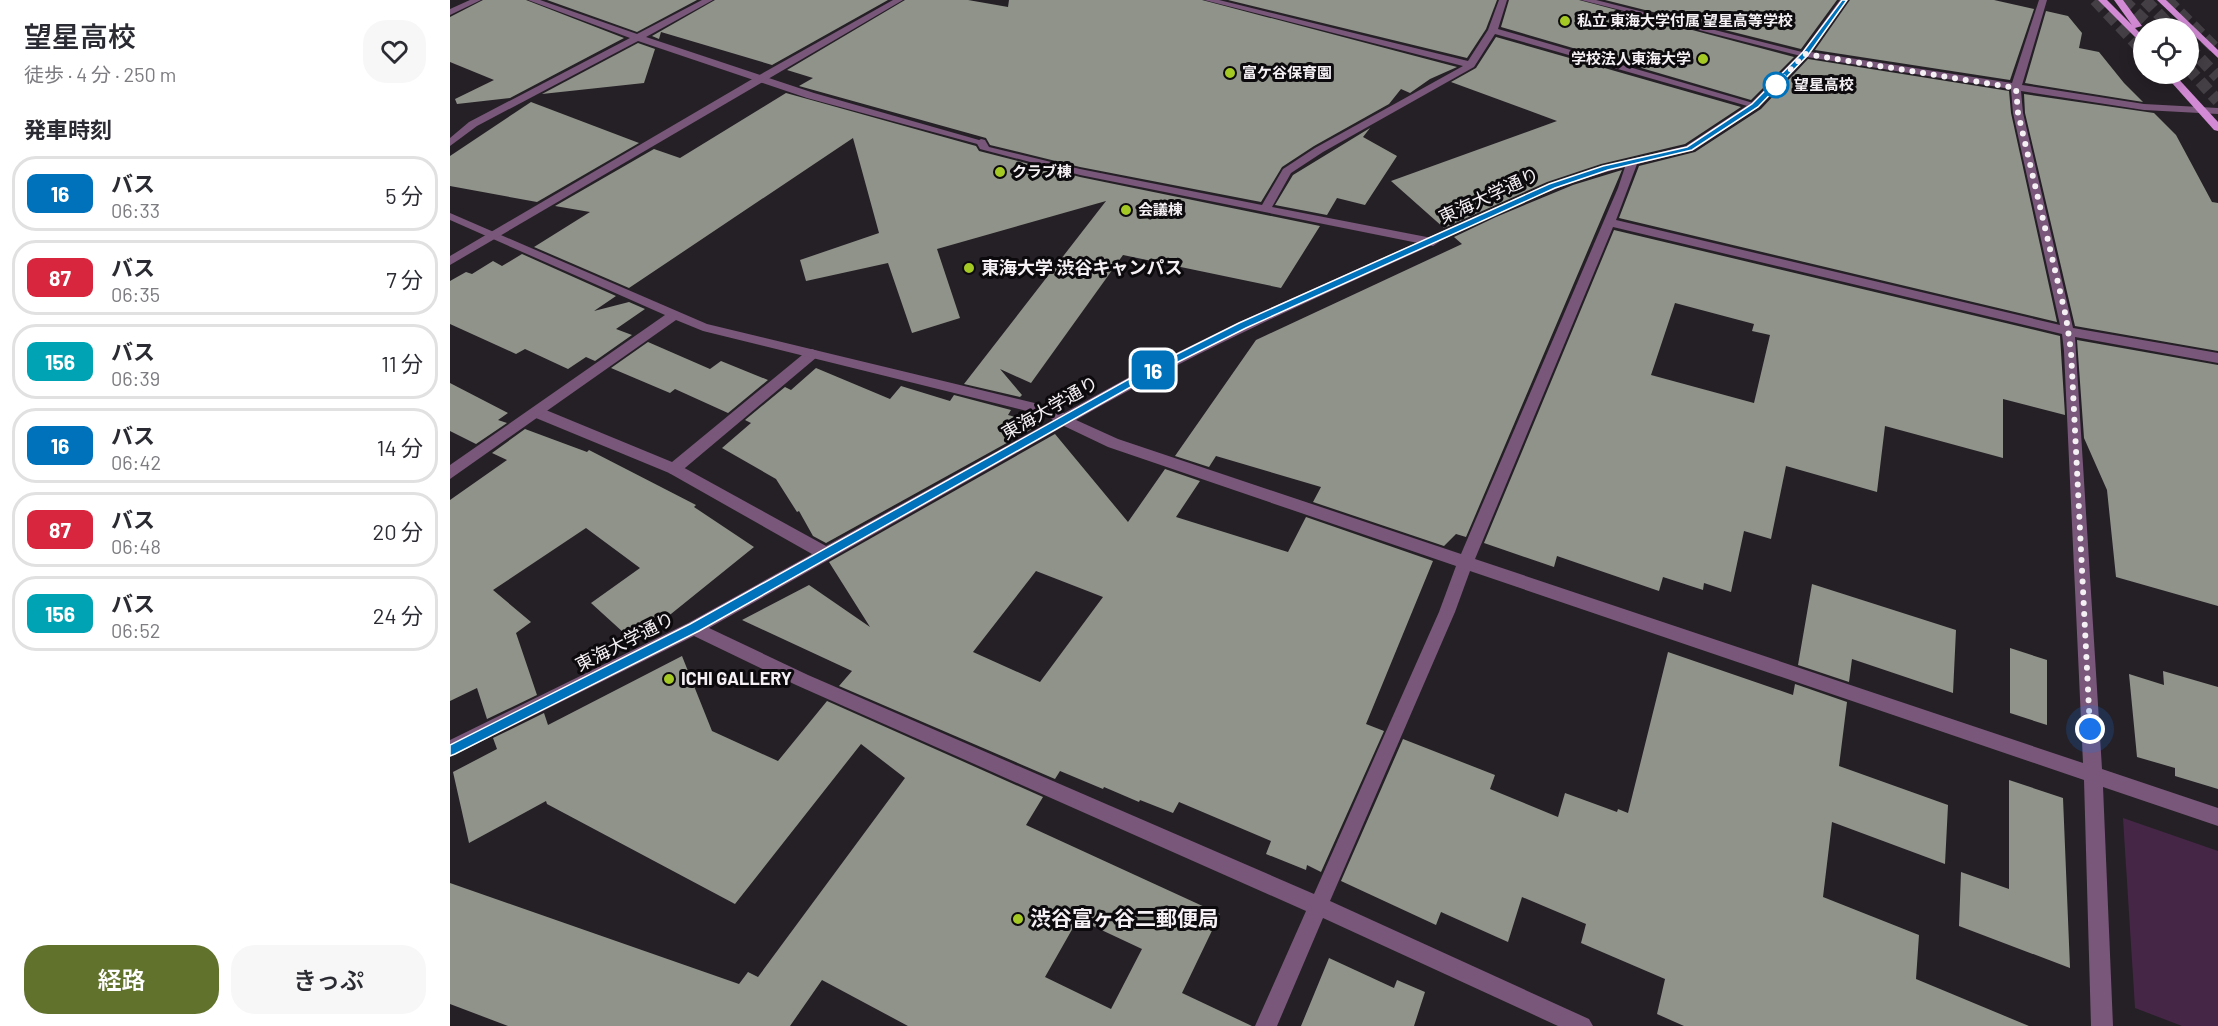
<!DOCTYPE html>
<html lang="ja">
<head>
<meta charset="utf-8">
<style>
  :root { --surface:#fff; --page:#f7f7f7; --text:#2b2b33; --muted:#7c7c81; --line:#e1e1e2; --accent:#61722c }
  body { margin:0; font-family:Barlow,"Noto Sans JP",sans-serif; background:var(--page); color:var(--text); height:100vh; display:flex; flex-direction:column; font-size:22px; white-space:nowrap }
  * { box-sizing:border-box; margin:0 }
  p { font-size:20px; color:var(--muted) }
  .icon { flex:none; width:33px; height:33px; fill:none; stroke:currentColor; stroke-width:2; stroke-linecap:round; stroke-linejoin:round }
  .map { position:relative; flex:1; overflow:hidden }
  .side { display:flex; flex-direction:column; background:var(--surface); width:450px }
  .side>* { flex:none }
  .badge { padding:0 12px; border-radius:9px; font-size:21px; line-height:39px }
  .tools { position:absolute; left:1683px; top:18px; display:grid; gap:12px }
  .tools a { display:grid; place-items:center; width:66px; height:66px; border-radius:50%; background:var(--surface); box-shadow:0 3px 15px #0003; font-size:30px }
  .you { position:absolute; width:30px; height:30px; margin:-15px; border:4px solid #fff; border-radius:50%; background:#1a73e8; box-shadow:0 0 0 9px #1a73e833 }
  .map>.badge { position:absolute; translate:-50% -50%; box-shadow:0 0 0 3px #fff }
  h2 { padding:0 24px; font-size:22px; line-height:54px }
  .round { display:grid; place-items:center; flex:none; width:63px; height:63px; border-radius:24px; background:var(--page) }
  .summary { display:flex; align-items:center; justify-content:space-between; height:102px; padding:0 24px }
  h1 { font-size:28px; font-weight:600; line-height:45px }
  .cta { display:flex; gap:12px; margin-top:auto; padding:12px 24px }
  .cta a { flex:1; height:69px; border-radius:24px; background:var(--accent); color:#fff; font-size:24px; font-weight:600; line-height:69px; text-align:center }
  .cta a+a { background:var(--page); color:var(--text) }
  ul { padding:0; list-style:none }
  li { display:flex; align-items:center; gap:18px; height:75px; margin:0 12px 9px; padding:0 12px; border:3px solid var(--line); border-radius:24px }
  li div { flex:1 }
  li b { display:block; font-size:22px }
  li em { font-style:normal }
  li .badge { min-width:66px; font-weight:700; text-align:center }
  main { display:flex; flex:1; min-height:0 }
  .map>svg:first-child { display:block }
  .green { fill:#452646 }
  .building { fill:#90938a; fill-rule:evenodd }
  .lines { fill:none; stroke-linecap:round; stroke-linejoin:round }
  .motorway-tunnel { stroke:#443f45; stroke-width:12; stroke-dasharray:12 6; stroke-linecap:butt }
  .service { fill:#79577a; fill-rule:evenodd }
  .minor { fill:#79577a; fill-rule:evenodd }
  .tertiary { fill:#79577a; fill-rule:evenodd }
  .primary { fill:#d28ad4; fill-rule:evenodd }
  .line { fill:#0072bc; stroke:#fff; stroke-width:1.5 }
  .walk { stroke:#f4f0f4; stroke-width:6; stroke-dasharray:0 10.8 }
  .poi-dot { fill:#a4c824; stroke:#0d0a0d; stroke-width:2 }
  .stop-dot { fill:#fff; stroke:#0072bc; stroke-width:3 }
  .labels { text-anchor:middle; stroke-width:6; stroke-linejoin:round; paint-order:stroke }
  .far-poi-label { font-size:15px; font-weight:bold; fill:#f4f0f4; stroke:#0d0a0d; text-anchor:start }
  .far-stop-label { font-size:15px; font-weight:bold; fill:#f4f0f4; stroke:#0d0a0d; text-anchor:start }
  .street-label { font-size:18px; fill:#f4f0f4; stroke:#0d0a0d }
  .poi-label { font-size:18px; font-weight:bold; fill:#f4f0f4; stroke:#0d0a0d; text-anchor:start }
  .near-poi-label { font-size:21px; font-weight:bold; fill:#f4f0f4; stroke:#0d0a0d; text-anchor:start }
</style>
</head>
<body>
<main>
<section class="side">
<div class="summary"><div><h1>望星高校</h1><p>徒歩 · 4 分 · 250 m</p></div><a class="round"><svg class="icon" aria-label="heart" viewBox="0 0 24 24"><path d="M12 20l-8-8c-3-5 5-10 8-4 3-6 11-1 8 4z"/></svg></a></div>
<h2>発車時刻</h2>
<ul>
<li><span class="badge" style="background:#0072bc;color:#fff">16</span><div><b>バス</b><p>06:33</p></div><em>5 分</em></li>
<li><span class="badge" style="background:#d7263d;color:#fff">87</span><div><b>バス</b><p>06:35</p></div><em>7 分</em></li>
<li><span class="badge" style="background:#00a3b4;color:#fff">156</span><div><b>バス</b><p>06:39</p></div><em>11 分</em></li>
<li><span class="badge" style="background:#0072bc;color:#fff">16</span><div><b>バス</b><p>06:42</p></div><em>14 分</em></li>
<li><span class="badge" style="background:#d7263d;color:#fff">87</span><div><b>バス</b><p>06:48</p></div><em>20 分</em></li>
<li><span class="badge" style="background:#00a3b4;color:#fff">156</span><div><b>バス</b><p>06:52</p></div><em>24 分</em></li>
</ul>
<div class="cta"><a>経路</a><a>きっぷ</a></div>
</section>
<div class="map">
<svg width="1768" height="1026" viewBox="0 0 1768 1026">
  <rect width="100%" height="100%" fill="#252026"/>
  <!-- green -->
  <path class="green" d="M1673 818 1768 851V1026H1732L1685 1008Z"/>
  <!-- building -->
  <g class="building">
    <path d="M33 0H76L174 38 60 98 7 104 5 99 44 80 0 62V17Z"/>
    <path d="M97 0H247L187 32Z"/>
    <path d="M265 0H438L322 65 211 32 209 39 202 36Z"/>
    <path d="M455 0H518L558 7 559 0H752L1007 67 980 79 960 93 951 89 939 104 864 146 832 167 811 202 630 167 540 145 536 138 349 86 363 78 337 70Z"/>
    <path d="M778 0H1047L1036 29 1017 58Z"/>
    <path d="M1059 0H1129L1344 57 1301 100 1051 27Z"/>
    <path d="M1155 0H1387L1351 49Z"/>
    <path d="M1400 0H1544L1584 9 1560 80 1365 50Z"/>
    <path d="M1596 11 1618 16 1632 33 1629 48 1649 52 1674 83 1693 102 1575 83Z"/>
    <path d="M1046 37 1291 107 1235 144 1151 164 1097 182 994 228 941 181 1107 121 1001 82 1026 68Z"/>
    <path d="M188 43 205 49 194 83 92 94Z"/>
    <path d="M1358 59 1559 91 1561 113 1607 322 1169 218 1189 166 1245 152 1311 109Z"/>
    <path d="M336 93 526 146 529 151 630 177 870 226 831 288 673 255 581 383 550 369 572 395 570 397 514 384 656 201 487 249 510 318 462 333 438 263 356 281 350 260 429 233 403 138 179 288 84 247 140 212 105 206 204 149 230 158Z"/>
    <path d="M1574 94 1704 113 1726 135 1762 202 1768 203V351L1625 326 1575 113Z"/>
    <path d="M81 102 189 143 87 202 0 186V156Z"/>
    <path d="M920 128 913 137 947 156 915 205 887 198 877 215 825 205 843 175Z"/>
    <path d="M1172 170 1016 537 1006 534 994 546 863 502 871 487 766 456 759 467 725 456 806 340 1012 244 1004 237 1046 217 1123 185Z"/>
    <path d="M1164 230 1610 336 1615 415 1553 399V458L1435 426 1427 492 1336 466 1321 539 1294 531 1281 592 1254 583 1253 590 1213 577 1209 591 1107 556 1104 567 1034 543ZM1225 303 1304 324 1302 331 1320 335 1304 403 1201 375Z"/>
    <path d="M72 254 166 296 144 311 179 302 195 309 166 329 182 335 145 361 136 357 118 369 75 349 66 354 0 324V281L16 272 22 274 43 261 52 266Z"/>
    <path d="M1627 340 1768 365V606L1666 577 1657 490 1634 438Z"/>
    <path d="M198 342 260 369 271 361 318 380 278 413 225 389 220 393 161 368Z"/>
    <path d="M366 368 440 399 451 386 500 401 504 395 561 410 558 415 591 424 376 543 363 536 349 511 347 512 326 479 272 448 301 423 295 420 335 387 341 390Z"/>
    <path d="M0 383 58 413 48 420 57 423 26 444 0 431Z"/>
    <path d="M75 429 137 452 139 450 246 505 244 507 304 547 185 643 141 603 190 568 136 528 43 590 81 622 66 633 87 695 37 719 27 688 0 701V500L57 460 42 453Z"/>
    <path d="M605 434 678 522 715 469 750 481 726 517 838 552 856 517 983 561 916 724 934 731 871 872 857 865 856 870 816 854 821 841 729 802 723 813 690 800 689 802 654 787 653 789 610 771 605 779 389 686 402 671 292 620 359 585 420 627 379 562ZM586 571 653 597 590 682 523 652Z"/>
    <path d="M1362 584 1506 630 1503 693 1402 659 1399 682 1348 665Z"/>
    <path d="M1560 648 1597 660V725L1560 713Z"/>
    <path d="M1218 652 1343 695 1345 684 1397 702 1389 766 1498 805 1495 864 1382 822 1373 897 1469 935 1466 979 1579 1026H1234L1207 1014 1215 979 1131 943 1136 924 1072 897 1058 942 991 912 986 925 891 881 953 739 1045 775 1040 789 1108 817 1115 793 1167 812 1168 809 1178 813Z"/>
    <path d="M232 656 262 731 328 761 377 701 593 797 576 825 770 914 732 993 802 1026H458L372 980 340 1026H58L0 1004V883L289 984 298 972 308 977 455 778 411 744 285 904 97 804 96 801 19 843 3 772 47 749 43 738 94 713 98 725ZM628 919 692 949 661 1009 595 977Z"/>
    <path d="M1713 671 1768 687V789L1725 776V768L1687 757 1679 674 1714 685Z"/>
    <path d="M1559 780 1613 798 1620 968 1509 926 1511 872 1559 889Z"/>
    <path d="M879 958 944 988 947 980 975 992 964 1026H851Z"/>
  </g>
  <g class="lines">
    <!-- motorway-tunnel -->
    <g class="motorway-tunnel">
      <path d="M1645 0 1694 52"/>
      <path d="M1673 0 1702 28"/>
      <path d="M1695 0 1722 28"/>
      <path d="M1717 0 1768 51"/>
      <path d="M1738 46 1768 77"/>
      <path d="M1738 68 1768 101"/>
    </g>
    <!-- service -->
    <g class="service">
      <path d="M754 0H769L1018 61 1038 30 1049 0H1057L1048 29 1310 105 1301 107 1045 34 1024 67 873 152 841 173 822 207 987 239 989 242 983 246 630 175 530 149 526 142 531 139 535 140 539 147 630 169 812 205 833 169 865 148 1013 66Z"/>
      <path d="M1131 0H1146L1360 54 1355 57Z"/>
      <path d="M362 349 367 351 369 354 367 357 229 473 224 475 81 416 79 412 86 407 91 408 222 462 357 351Z"/>
    </g>
    <!-- minor -->
    <g class="minor">
      <path d="M20 0H31L0 15V9Z"/>
      <path d="M78 0H90L187 34 252 0H263L196 37 364 93 536 142 531 145 357 98 188 41 27 126 0 146V138L19 122 180 38Z"/>
      <path d="M1390 0H1398L1361 52 1562 83 1589 0H1597L1572 85 1694 104 1768 108V114L1694 110 1571 91 1573 113 1623 328 1768 353V363L1625 337 1652 769 1768 808V826L1653 787 1663 1026H1641L1634 780 1020 571 1005 612 880 901 1139 1019 1143 1026H1108L873 918 827 1026H805L856 911 346 685 244 636 0 757V740L238 623 362 554 219 473 217 469 219 465H229L376 546 603 420 597 416 253 331 226 320 0 479V465L215 315 0 220V213L257 324 601 407 614 413 694 369 787 323 1098 184 1152 166 1236 146 1301 103 1352 52ZM1357 57 1561 89 1563 113 1610 325 1166 220 1187 164 1244 150 1309 107ZM1175 167 1168 188 1011 554 668 439 626 420C737 356 852 304 969 251 1036 220 1103 184 1175 167ZM1163 227 1612 334 1614 351 1633 763 1025 559ZM614 426 658 447 1006 566 989 612 864 894 358 675 259 628Z"/>
    </g>
    <!-- tertiary -->
    <path class="tertiary" d="M443 0H453L0 265V256L304 78Z"/>
    <!-- primary -->
    <g class="primary">
      <path d="M1648 0H1657L1682 25 1664 0H1673L1692 26 1685 28 1694 37V46Z"/>
      <path d="M1707 0H1716L1768 50V58Z"/>
      <path d="M1714 74H1724L1768 122V131L1764 130Z"/>
    </g>
  </g>
  <!-- line -->
  <path class="line" d="M1392 0H1397L1358 55 1308 107 1242 150 1158 170 1105 188 796 328 702 375 249 631 5 754 0 756V745L240 624 695 370 789 323 1099 184 1153 166 1237 147 1302 104 1353 52Z"/>
  <g class="lines">
    <!-- walk -->
    <path class="walk" d="M1326 85 1355 54 1566 88 1568 113 1616 317 1621 351 1640 729"/>
  </g>
  <!-- markers -->
  <g class="poi-dot">
    <circle cx="1115" cy="21" r="6"/>
    <circle cx="1253" cy="59" r="6"/>
    <circle cx="780" cy="73" r="6"/>
    <circle cx="550" cy="172" r="6"/>
    <circle cx="676" cy="210" r="6"/>
    <circle cx="519" cy="268" r="6"/>
    <circle cx="219" cy="679" r="6"/>
    <circle cx="568" cy="919" r="6"/>
  </g>
  <circle class="stop-dot" cx="1326" cy="85" r="12"/>
  <g class="labels">
    <!-- far-poi labels -->
    <g class="far-poi-label">
      <text x="1127" y="26">私立 東海大学付属 望星高等学校</text>
      <text x="1241" y="64" text-anchor="end">学校法人東海大学</text>
      <text x="792" y="78">富ケ谷保育園</text>
      <text x="562" y="177">クラブ棟</text>
      <text x="688" y="215">会議棟</text>
    </g>
    <!-- far-stop labels -->
    <g class="far-stop-label">
      <text x="1344" y="90">望星高校</text>
    </g>
    <!-- street labels -->
    <g class="street-label">
      <text transform="translate(1039 196) rotate(-25)" y="6">東海大学通り</text>
      <text transform="translate(600 408) rotate(-30)" y="6">東海大学通り</text>
      <text transform="translate(175 642) rotate(-27)" y="6">東海大学通り</text>
    </g>
    <!-- poi labels -->
    <g class="poi-label">
      <text x="531" y="274">東海大学 渋谷キャンパス</text>
      <text x="231" y="685">ICHI GALLERY</text>
    </g>
    <!-- near-poi labels -->
    <g class="near-poi-label">
      <text x="580" y="926">渋谷富ヶ谷二郵便局</text>
    </g>
  </g>
</svg>
<div class="tools">
<a><svg class="icon" aria-label="locate" viewBox="0 0 24 24"><circle cx="12" cy="12" r="6"/><path d="M12 2v4M12 18v4M2 12h4M18 12h4"/></svg></a>
</div>
<div class="you" style="left:1640px;top:729px"></div>
<b class="badge" style="left:703px;top:370px;background:#0072bc;color:#fff">16</b>
</div>
</main>
</body>
</html>
